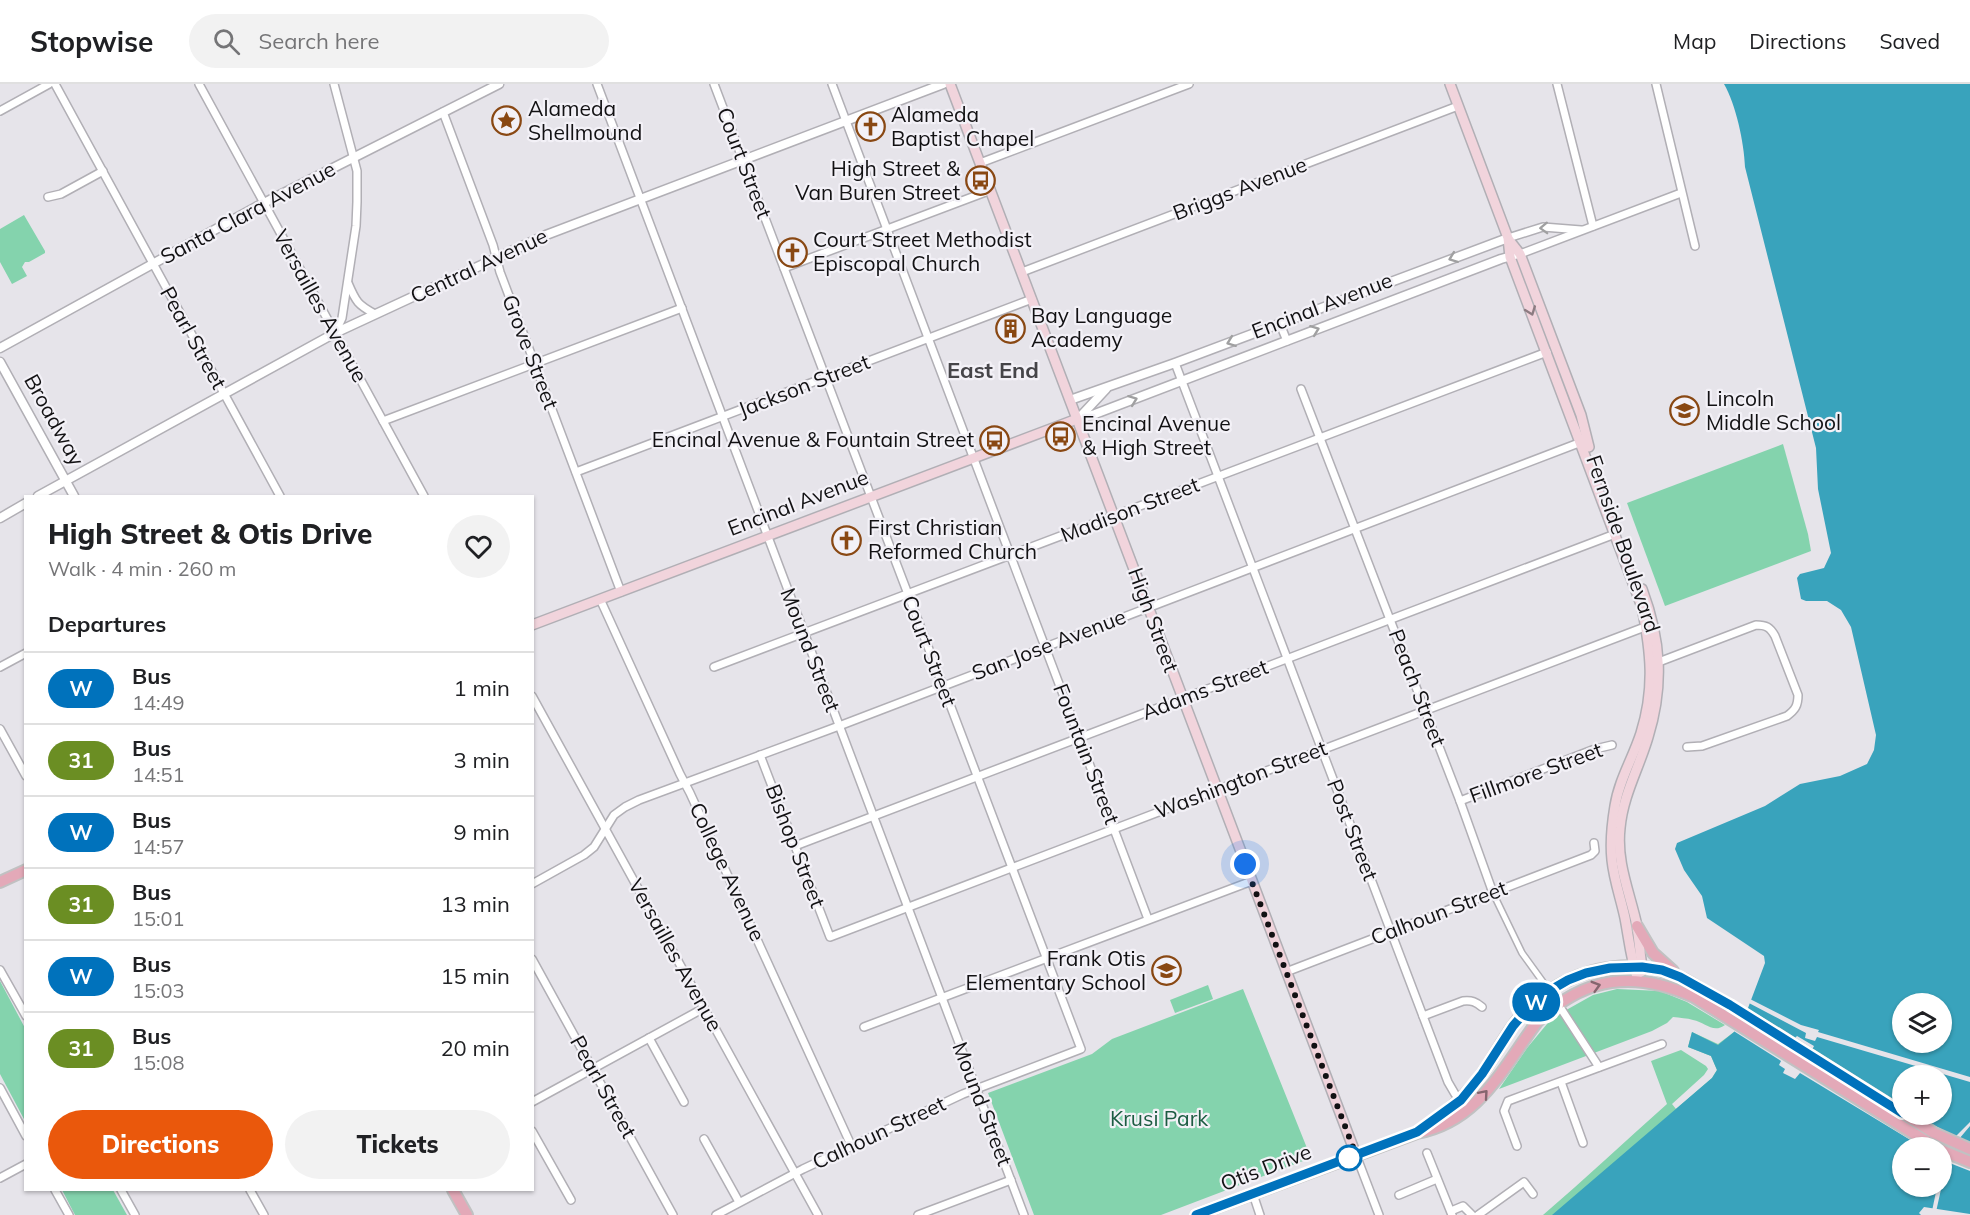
<!DOCTYPE html>
<html lang="en">
<head>
<meta charset="utf-8">
<style>
  :root { --surface:#fff; --page:#f2f2f2; --text:#202124; --muted:#757577; --line:#e0e0e0; --accent:#ea580c }
  body { margin:0; font-family:Mulish,sans-serif; background:var(--page); color:var(--text); height:100vh; display:flex; flex-direction:column; font-size:22px; white-space:nowrap }
  * { box-sizing:border-box; margin:0 }
  p { font-size:20px; color:var(--muted) }
  .icon { flex:none; width:33px; height:33px; fill:none; stroke:currentColor; stroke-width:2; stroke-linecap:round; stroke-linejoin:round }
  .map { position:relative; flex:1; overflow:hidden }
  .sheet { position:absolute; left:24px; top:411px; width:510px; height:696px; display:flex; flex-direction:column; background:var(--surface); border-radius:0px; box-shadow:0 2px 4px #0004 }
  .sheet>* { flex:none }
  .badge { padding:0 12px; border-radius:20px; font-size:21px; line-height:39px }
  .buttons { position:absolute; left:1892px; top:909px; display:grid; gap:12px }
  .buttons a { display:grid; place-items:center; width:60px; height:60px; border-radius:50%; background:var(--surface); box-shadow:0 2px 4px #0004; font-size:30px }
  .you { position:absolute; width:30px; height:30px; margin:-15px; border:4px solid #fff; border-radius:50%; background:#1a73e8; box-shadow:0 0 0 9px #1a73e833 }
  .map>.badge { position:absolute; translate:-50% -50%; box-shadow:0 0 0 3px #fff }
  h2 { padding:0 24px; font-size:22px; line-height:54px }
  .round { display:grid; place-items:center; flex:none; width:63px; height:63px; border-radius:32px; background:var(--page) }
  .summary { display:flex; align-items:center; justify-content:space-between; height:102px; padding:0 24px }
  h1 { font-size:28px; font-weight:800; line-height:45px }
  .cta { display:flex; gap:12px; margin-top:auto; padding:12px 24px }
  .cta a { flex:1; height:69px; border-radius:36px; background:var(--accent); color:#fff; font-size:24px; font-weight:800; line-height:69px; text-align:center }
  .cta a+a { background:var(--page); color:var(--text) }
  ul { padding:0; list-style:none }
  li { display:flex; align-items:center; gap:18px; height:72px; padding:0 24px; border-top:2px solid var(--line) }
  li div { flex:1 }
  li b { display:block; font-size:22px }
  li em { font-style:normal }
  li .badge { min-width:66px; font-weight:700; text-align:center }
  header { display:flex; align-items:center; gap:36px; box-sizing:border-box; height:84px; padding:0 30px; background:var(--surface); border-bottom:2px solid var(--line) }
  header strong { font-size:28px }
  nav { display:flex; gap:33px; margin-inline-start:auto; font-size:21px }
  .search { width:420px; height:54px; background:var(--page); display:flex; align-items:center; gap:15px; box-sizing:border-box; padding:0 21px; border-radius:33px; color:var(--muted); font-size:22px }
  .map>svg:first-child { display:block }
  .green { fill:#84d3ad }
  .water { fill:#39a3bc; fill-rule:evenodd }
  .pier { fill:#e6e4ea }
  .lines { fill:none; stroke-linecap:round; stroke-linejoin:round }
  .pedestrian-casing { stroke:#b1afb5; stroke-width:8 }
  .minor-casing { stroke:#b1afb5; stroke-width:10 }
  .tertiary-casing { stroke:#b1afb5; stroke-width:11 }
  .secondary-casing { stroke:#b1afb5; stroke-width:12 }
  .primary-casing { stroke:#c1c1c2; stroke-width:14 }
  .pedestrian { stroke:#fff; stroke-width:5 }
  .minor { stroke:#fff; stroke-width:7 }
  .tertiary { stroke:#fff; stroke-width:8 }
  .secondary { stroke:#f1d4dc; stroke-width:9 }
  .primary { stroke:#e3a9b8; stroke-width:10 }
  .oneway { stroke:#a0a0a1 }
  .oneway2 { stroke:#8d7c82 }
  .oneway3 { stroke:#85656e }
  .line-casing { stroke:#fff; stroke-width:14 }
  .line { stroke:#0072bc; stroke-width:9 }
  .walk { stroke:#121113; stroke-width:6; stroke-dasharray:0 10.8 }
  .stop-dot { fill:#fff; stroke:#0072bc; stroke-width:3 }
  .labels { text-anchor:middle; stroke-width:4.5; stroke-linejoin:round; paint-order:stroke }
  .poi-label { font-size:21px; fill:#121113; stroke:#f3f1f7; text-anchor:start }
  .street-label { font-size:21px; fill:#121113; stroke:#f3f1f7 }
  .park-label { font-size:21px; fill:#1c5c42; stroke:#f3f1f7 }
  .neighbourhood-label { font-size:22px; font-weight:bold; fill:#464549; stroke:#f3f1f7 }
</style>
</head>
<body>
<header>
<strong>Stopwise</strong>
<div class="search"><svg class="icon" aria-label="search" viewBox="0 0 24 24"><circle cx="10" cy="10" r="6"/><path d="M15 15l6 6"/></svg>Search here</div>
<nav><a>Map</a><a>Directions</a><a>Saved</a></nav>
</header>
<div class="map">
<svg width="1970" height="1131" viewBox="0 0 1970 1131">
  <rect width="100%" height="100%" fill="#e6e4ea"/>
  <!-- green -->
  <g class="green">
    <path d="M24 131 45 167V169L29 178H25L22 183 27 192 12 200 0 178V145Z"/>
    <path d="M1783 360 1808 450 1811 467 1665 522 1627 419Z"/>
    <path d="M0 897 25 944V1037L0 990Z"/>
    <path d="M1208 901 1213 915 1175 929 1170 916Z"/>
    <path d="M1243 905 1311 1074 1161 1131H1034L988 1009 1092 970 1112 955Z"/>
    <path d="M1617 905 1660 907 1687 918 1725 941C1713 950 1705 938 1693 936 1687 934 1680 934 1673 933L1667 939 1652 947 1499 1005 1527 964 1552 934 1593 911Z"/>
    <path d="M1748 924 1663 1131H1543C1585 1095 1625 1057 1667 1020L1651 977 1681 966 1706 982 1708 985 1704 991 1672 1020 1676 1025 1712 994 1717 986 1711 972 1688 963 1692 948 1718 960 1734 948Z"/>
    <path d="M62 1106H113L127 1131H75Z"/>
  </g>
  <!-- water -->
  <path class="water" d="M1724 0H1970V1130L1924 1123 1919 1129 1921 1131H1552L1712 994 1717 986 1711 972 1688 963 1692 948 1718 961 1734 948 1748 924 1765 879 1764 872 1707 834 1702 812 1684 786 1675 765 1677 759 1765 722 1800 700 1840 692 1867 680 1874 666 1876 651 1851 543 1841 526 1827 517H1806L1801 515 1797 494 1800 490 1824 484 1831 469 1818 405 1816 364 1745 83C1744 58 1736 21 1724 0ZM1902 920H1941V958H1902ZM1902 992H1941V1030H1902ZM1902 1064H1941V1102H1902Z"/>
  <!-- pier -->
  <g class="pier">
    <path d="M1748 914 1801 941 1819 946 1818 948 1970 993V998L1817 953 1815 957 1805 954 1806 949 1747 918Z"/>
    <path d="M1744 925 1794 955 1797 952 1814 962 1812 966 1902 1022V1030L1916 1031 1955 1053 1970 1038V1042L1959 1055 1970 1060V1087L1947 1078 1936 1128 1932 1127 1937 1103 1941 1102V1085L1944 1076 1941 1075V1064L1922 1063 1800 989 1795 995 1783 989 1785 985 1779 981 1781 977 1732 946Z"/>
  </g>
  <g class="lines">
    <defs>
      <path id="pedestrian" d="M1493 809 1522 869 1543 898"/>
      <g id="minor">
        <path d="M55 0 280 412"/>
        <path d="M199 0 424 412"/>
        <path d="M334 0 357 87V118L356 142 342 234 335 249"/>
        <path d="M597 0 1024 1131"/>
        <path d="M714 0 1081 965 963 1010 803 1085 716 1131"/>
        <path d="M832 0 1148 835"/>
        <path d="M1557 0 1593 142"/>
        <path d="M1656 0 1695 162"/>
        <path d="M0 27 49 0"/>
        <path d="M443 28 493 161 500 188 621 508"/>
        <path d="M980 79 1189 0"/>
        <path d="M48 113 61 110 103 87"/>
        <path d="M1508 154 1543 143 1581 146"/>
        <path d="M1520 170 1681 109"/>
        <path d="M784 184 991 106"/>
        <path d="M1022 188 1458 22"/>
        <path d="M348 199C356 218 358 221 375 230"/>
        <path d="M1280 240 1287 257"/>
        <path d="M1175 279 1448 998 1455 1010"/>
        <path d="M1301 305 1460 717 1493 809"/>
        <path d="M383 337 682 224"/>
        <path d="M576 388 1032 215"/>
        <path d="M600 515 680 690 690 709 851 1061"/>
        <path d="M1656 579 1756 541C1766 541 1770 543 1775 552L1798 611C1798 622 1795 626 1787 632L1702 662 1687 663"/>
        <path d="M0 583 26 569"/>
        <path d="M714 583 1547 268"/>
        <path d="M532 612 818 1131"/>
        <path d="M0 645 26 692"/>
        <path d="M760 671 830 853 1650 541"/>
        <path d="M1460 717 1595 665 1612 661"/>
        <path d="M795 762 1615 450"/>
        <path d="M532 800 584 771 594 763 614 731 625 723 639 716 839 642 1584 357"/>
        <path d="M532 875 673 1131"/>
        <path d="M0 886 26 932"/>
        <path d="M1286 888 1591 771 1595 767 1594 759"/>
        <path d="M1558 920 1599 983"/>
        <path d="M1423 932 1463 917C1472 916 1476 918 1482 923"/>
        <path d="M864 943 1252 797"/>
        <path d="M649 954 684 1018"/>
        <path d="M1561 998 1583 1059"/>
        <path d="M0 1004 26 1052"/>
        <path d="M532 1018 704 924"/>
        <path d="M532 1047 571 1116"/>
        <path d="M704 1055 739 1118"/>
        <path d="M1517 1062 1504 1027 1508 1017 1662 960"/>
        <path d="M1427 1069 1452 1131"/>
        <path d="M1356 1071 1379 1131"/>
        <path d="M0 1094 26 1080"/>
        <path d="M55 1106 69 1131"/>
        <path d="M121 1106 135 1131"/>
        <path d="M250 1106 264 1131"/>
        <path d="M1253 1110 1260 1131"/>
        <path d="M1399 1111 1437 1095"/>
        <path d="M1451 1127 1463 1122 1472 1131"/>
        <path d="M918 1131 1011 1096"/>
        <path d="M1478 1131 1524 1098 1533 1110"/>
      </g>
      <g id="tertiary">
        <path d="M0 264 256 123 499 0"/>
        <path d="M0 278 74 412"/>
        <path d="M1070 316 1175 279 1508 154"/>
        <path d="M1077 335 1095 330 1501 175 1515 171"/>
        <path d="M1078 335 1106 305"/>
        <path d="M38 412 335 249 546 151 943 0"/>
        <path d="M0 434 26 419"/>
      </g>
      <g id="secondary">
        <path d="M950 0 1356 1071"/>
        <path d="M1450 0 1508 154 1510 173 1642 523C1651 568 1655 604 1641 649 1633 674 1619 696 1615 722 1612 740 1610 758 1612 776 1614 796 1621 815 1625 834 1629 855 1631 876 1638 896"/>
        <path d="M1509 156 1520 170 1581 331 1589 363"/>
        <path d="M532 541 1077 335"/>
        <path d="M1641 888 1642 883C1640 870 1639 856 1637 842 1630 809 1616 779 1620 744 1623 711 1639 684 1648 653 1664 601 1661 556 1642 505"/>
      </g>
      <g id="primary">
        <path d="M0 798 26 786"/>
        <path d="M1637 842 1653 869 1673 887"/>
        <path d="M1904 1030 1934 1049 1970 1065"/>
        <path d="M1422 1045C1445 1029 1465 1014 1482 990 1498 967 1511 939 1532 920 1570 887 1623 872 1672 890 1684 894 1694 901 1704 907 1728 920 1751 935 1775 949 1817 976 1860 1002 1902 1029"/>
        <path d="M1941 1066 1970 1078"/>
        <path d="M453 1106 467 1131"/>
        <path d="M1196 1131 1417 1049C1479 1037 1502 985 1537 938 1585 892 1635 886 1694 913L1937 1064"/>
      </g>
    </defs>
    <!-- pedestrian casing -->
    <use href="#pedestrian" class="pedestrian-casing"/>
    <!-- minor casing -->
    <use href="#minor" class="minor-casing"/>
    <!-- tertiary casing -->
    <use href="#tertiary" class="tertiary-casing"/>
    <!-- secondary casing -->
    <use href="#secondary" class="secondary-casing"/>
    <!-- primary casing -->
    <use href="#primary" class="primary-casing"/>
    <!-- pedestrian -->
    <use href="#pedestrian" class="pedestrian"/>
    <!-- minor -->
    <use href="#minor" class="minor"/>
    <!-- tertiary -->
    <use href="#tertiary" class="tertiary"/>
    <!-- secondary -->
    <use href="#secondary" class="secondary"/>
    <!-- primary -->
    <use href="#primary" class="primary"/>
  </g>
  <!-- one-way arrows -->
  <defs><path id="oneway-chevron" d="M-2-3.5L2.5 0L-2 3.5" fill="none" stroke-width="1.6" stroke-linecap="round" stroke-linejoin="round" transform="scale(1.5)"/></defs>
  <g class="oneway">
    <use href="#oneway-chevron" transform="translate(1544 144) rotate(178)"/>
    <use href="#oneway-chevron" transform="translate(1453 174) rotate(159)"/>
    <use href="#oneway-chevron" transform="translate(1315 246) rotate(-21)"/>
    <use href="#oneway-chevron" transform="translate(1231 258) rotate(159)"/>
    <use href="#oneway-chevron" transform="translate(1133 316) rotate(-21)"/>
  </g>
  <use class="oneway2" href="#oneway-chevron" transform="translate(1531 227) rotate(69)"/>
  <g class="oneway3">
    <use href="#oneway-chevron" transform="translate(1596 902) rotate(-16)"/>
    <use href="#oneway-chevron" transform="translate(1484 1010) rotate(-49)"/>
  </g>
  <g class="lines">
    <defs>
      <path id="line" d="M1196 1131 1417 1048 1461 1016 1482 990 1513 942 1530 922 1549 907 1568 896 1586 889 1610 884 1642 883 1662 886 1680 893 1730 921 1902 1029"/>
    </defs>
    <!-- line casing -->
    <use href="#line" class="line-casing"/>
    <!-- line -->
    <use href="#line" class="line"/>
    <!-- walk -->
    <path class="walk" d="M1245 780 1356 1071 1346 1075 1349 1074"/>
  </g>
  <!-- icons -->
  <defs>
    <symbol id="sight-ring" viewBox="-11 -11 22 22"><circle r="9.5" fill="#f3f1f7" stroke="#894813" stroke-width="1.5"/><path d="M0-6L1.8-2.2L6-1.7L2.9 1.2L3.7 5.4L0 3.3L-3.7 5.4L-2.9 1.2L-6-1.7L-1.8-2.2Z" fill="#894813"/></symbol>
    <symbol id="church-ring" viewBox="-11 -11 22 22"><circle r="9.5" fill="#f3f1f7" stroke="#894813" stroke-width="1.5"/><path d="M-1.2-6h2.4v3.5h3.3v2.4h-3.3V6h-2.4V-.1h-3.3v-2.4h3.3Z" fill="#894813"/></symbol>
    <symbol id="bus-ring" viewBox="-11 -11 22 22"><circle r="9.5" fill="#f3f1f7" stroke="#894813" stroke-width="1.5"/><path d="M-5-6H5V4H4V6H2V4H-2V6H-4V4H-5ZM-3.5-4V0h7V-4ZM-3.5 1.2v1.5H-2V1.2ZM2 1.2v1.5H3.5V1.2Z" fill="#894813"/></symbol>
    <symbol id="building-ring" viewBox="-11 -11 22 22"><circle r="9.5" fill="#f3f1f7" stroke="#894813" stroke-width="1.5"/><path d="M-4-6H4V6H1V3H-1V6H-4ZM-2.5-4.3h1.7v1.8h-1.7ZM.8-4.3h1.7v1.8H.8ZM-2.5-1h1.7V.8h-1.7ZM.8-1h1.7V.8H.8Z" fill="#894813"/></symbol>
    <symbol id="school-ring" viewBox="-11 -11 22 22"><circle r="9.5" fill="#f3f1f7" stroke="#894813" stroke-width="1.5"/><path d="M0-5L7-2L0 1L-7-2ZM-4 1L0 2.5L4 1V4Q0 6-4 4Z" fill="#894813"/></symbol>
  </defs>
  <g fill-rule="evenodd">
    <use href="#sight-ring" x="490" y="20" width="33" height="33"/>
    <use href="#church-ring" x="854" y="26" width="33" height="33"/>
    <use href="#bus-ring" x="964" y="80" width="33" height="33"/>
    <use href="#church-ring" x="776" y="152" width="33" height="33"/>
    <use href="#building-ring" x="994" y="228" width="33" height="33"/>
    <use href="#school-ring" x="1668" y="310" width="33" height="33"/>
    <use href="#bus-ring" x="1044" y="336" width="33" height="33"/>
    <use href="#bus-ring" x="978" y="340" width="33" height="33"/>
    <use href="#church-ring" x="830" y="440" width="33" height="33"/>
    <use href="#school-ring" x="1150" y="870" width="33" height="33"/>
  </g>
  <!-- markers -->
  <circle class="stop-dot" cx="1349" cy="1074" r="12"/>
  <g class="labels">
    <!-- poi labels -->
    <g class="poi-label">
      <text x="528" y="32">Alameda<tspan x="528" dy="24">Shellmound</tspan></text>
      <text x="891" y="38">Alameda<tspan x="891" dy="24">Baptist Chapel</tspan></text>
      <text x="960" y="92" text-anchor="end">High Street &amp;<tspan x="960" dy="24">Van Buren Street</tspan></text>
      <text x="813" y="163">Court Street Methodist<tspan x="813" dy="24">Episcopal Church</tspan></text>
      <text x="1031" y="239">Bay Language<tspan x="1031" dy="24">Academy</tspan></text>
      <text x="1706" y="322">Lincoln<tspan x="1706" dy="24">Middle School</tspan></text>
      <text x="1082" y="347">Encinal Avenue<tspan x="1082" dy="24">&amp; High Street</tspan></text>
      <text x="974" y="363" text-anchor="end">Encinal Avenue &amp; Fountain Street</text>
      <text x="868" y="451">First Christian<tspan x="868" dy="24">Reformed Church</tspan></text>
      <text x="1146" y="882" text-anchor="end">Frank Otis<tspan x="1146" dy="24">Elementary School</tspan></text>
    </g>
    <!-- street labels -->
    <g class="street-label">
      <text transform="translate(744 79) rotate(69)" y="7">Court Street</text>
      <text transform="translate(1240 105) rotate(-21)" y="7">Briggs Avenue</text>
      <text transform="translate(248 129) rotate(-28)" y="7">Santa Clara Avenue</text>
      <text transform="translate(479 182) rotate(-25)" y="7">Central Avenue</text>
      <text transform="translate(320 222) rotate(61)" y="7">Versailles Avenue</text>
      <text transform="translate(1322 222) rotate(-21)" y="7">Encinal Avenue</text>
      <text transform="translate(193 254) rotate(61)" y="7">Pearl Street</text>
      <text transform="translate(530 268) rotate(69)" y="7">Grove Street</text>
      <text transform="translate(804 302) rotate(-21)" y="7">Jackson Street</text>
      <text transform="translate(54 336) rotate(61)" y="7">Broadway</text>
      <text transform="translate(798 419) rotate(-21)" y="7">Encinal Avenue</text>
      <text transform="translate(1130 426) rotate(-21)" y="7">Madison Street</text>
      <text transform="translate(1623 460) rotate(71)" y="7">Fernside Boulevard</text>
      <text transform="translate(1153 536) rotate(70)" y="7">High Street</text>
      <text transform="translate(1049 561) rotate(-21)" y="7">San Jose Avenue</text>
      <text transform="translate(810 566) rotate(69)" y="7">Mound Street</text>
      <text transform="translate(929 567) rotate(69)" y="7">Court Street</text>
      <text transform="translate(1417 604) rotate(69)" y="7">Peach Street</text>
      <text transform="translate(1205 606) rotate(-21)" y="7">Adams Street</text>
      <text transform="translate(1086 670) rotate(69)" y="7">Fountain Street</text>
      <text transform="translate(1536 689) rotate(-20)" y="7">Fillmore Street</text>
      <text transform="translate(1241 696) rotate(-21)" y="7">Washington Street</text>
      <text transform="translate(1352 746) rotate(69)" y="7">Post Street</text>
      <text transform="translate(795 762) rotate(69)" y="7">Bishop Street</text>
      <text transform="translate(727 788) rotate(65)" y="7">College Avenue</text>
      <text transform="translate(1439 829) rotate(-21)" y="7">Calhoun Street</text>
      <text transform="translate(675 871) rotate(61)" y="7">Versailles Avenue</text>
      <text transform="translate(603 1003) rotate(61)" y="7">Pearl Street</text>
      <text transform="translate(982 1020) rotate(69)" y="7">Mound Street</text>
      <text transform="translate(879 1049) rotate(-25)" y="7">Calhoun Street</text>
      <text transform="translate(1266 1084) rotate(-21)" y="7">Otis Drive</text>
    </g>
    <!-- park labels -->
    <g class="park-label">
      <text x="1159" y="1042">Krusi Park</text>
    </g>
    <!-- neighbourhood labels -->
    <g class="neighbourhood-label">
      <text x="993" y="294">East End</text>
    </g>
  </g>
</svg>
<div class="buttons">
<a><svg class="icon" aria-label="layers" viewBox="0 0 24 24"><path d="M12 4l9 5-9 5-9-5zM3 14l9 5 9-5"/></svg></a>
<a>+</a>
<a>−</a>
</div>
<div class="you" style="left:1245px;top:780px"></div>
<b class="badge" style="left:1536px;top:918px;background:#0072bc;color:#fff">W</b>
<section class="sheet">
<div class="summary"><div><h1>High Street &amp; Otis Drive</h1><p>Walk · 4 min · 260 m</p></div><a class="round"><svg class="icon" aria-label="heart" viewBox="0 0 24 24"><path d="M12 20l-8-8c-3-5 5-10 8-4 3-6 11-1 8 4z"/></svg></a></div>
<h2>Departures</h2>
<ul>
<li><span class="badge" style="background:#0072bc;color:#fff">W</span><div><b>Bus</b><p>14:49</p></div><em>1 min</em></li>
<li><span class="badge" style="background:#6b8e23;color:#fff">31</span><div><b>Bus</b><p>14:51</p></div><em>3 min</em></li>
<li><span class="badge" style="background:#0072bc;color:#fff">W</span><div><b>Bus</b><p>14:57</p></div><em>9 min</em></li>
<li><span class="badge" style="background:#6b8e23;color:#fff">31</span><div><b>Bus</b><p>15:01</p></div><em>13 min</em></li>
<li><span class="badge" style="background:#0072bc;color:#fff">W</span><div><b>Bus</b><p>15:03</p></div><em>15 min</em></li>
<li><span class="badge" style="background:#6b8e23;color:#fff">31</span><div><b>Bus</b><p>15:08</p></div><em>20 min</em></li>
</ul>
<div class="cta"><a>Directions</a><a>Tickets</a></div>
</section>
</div>
</body>
</html>
